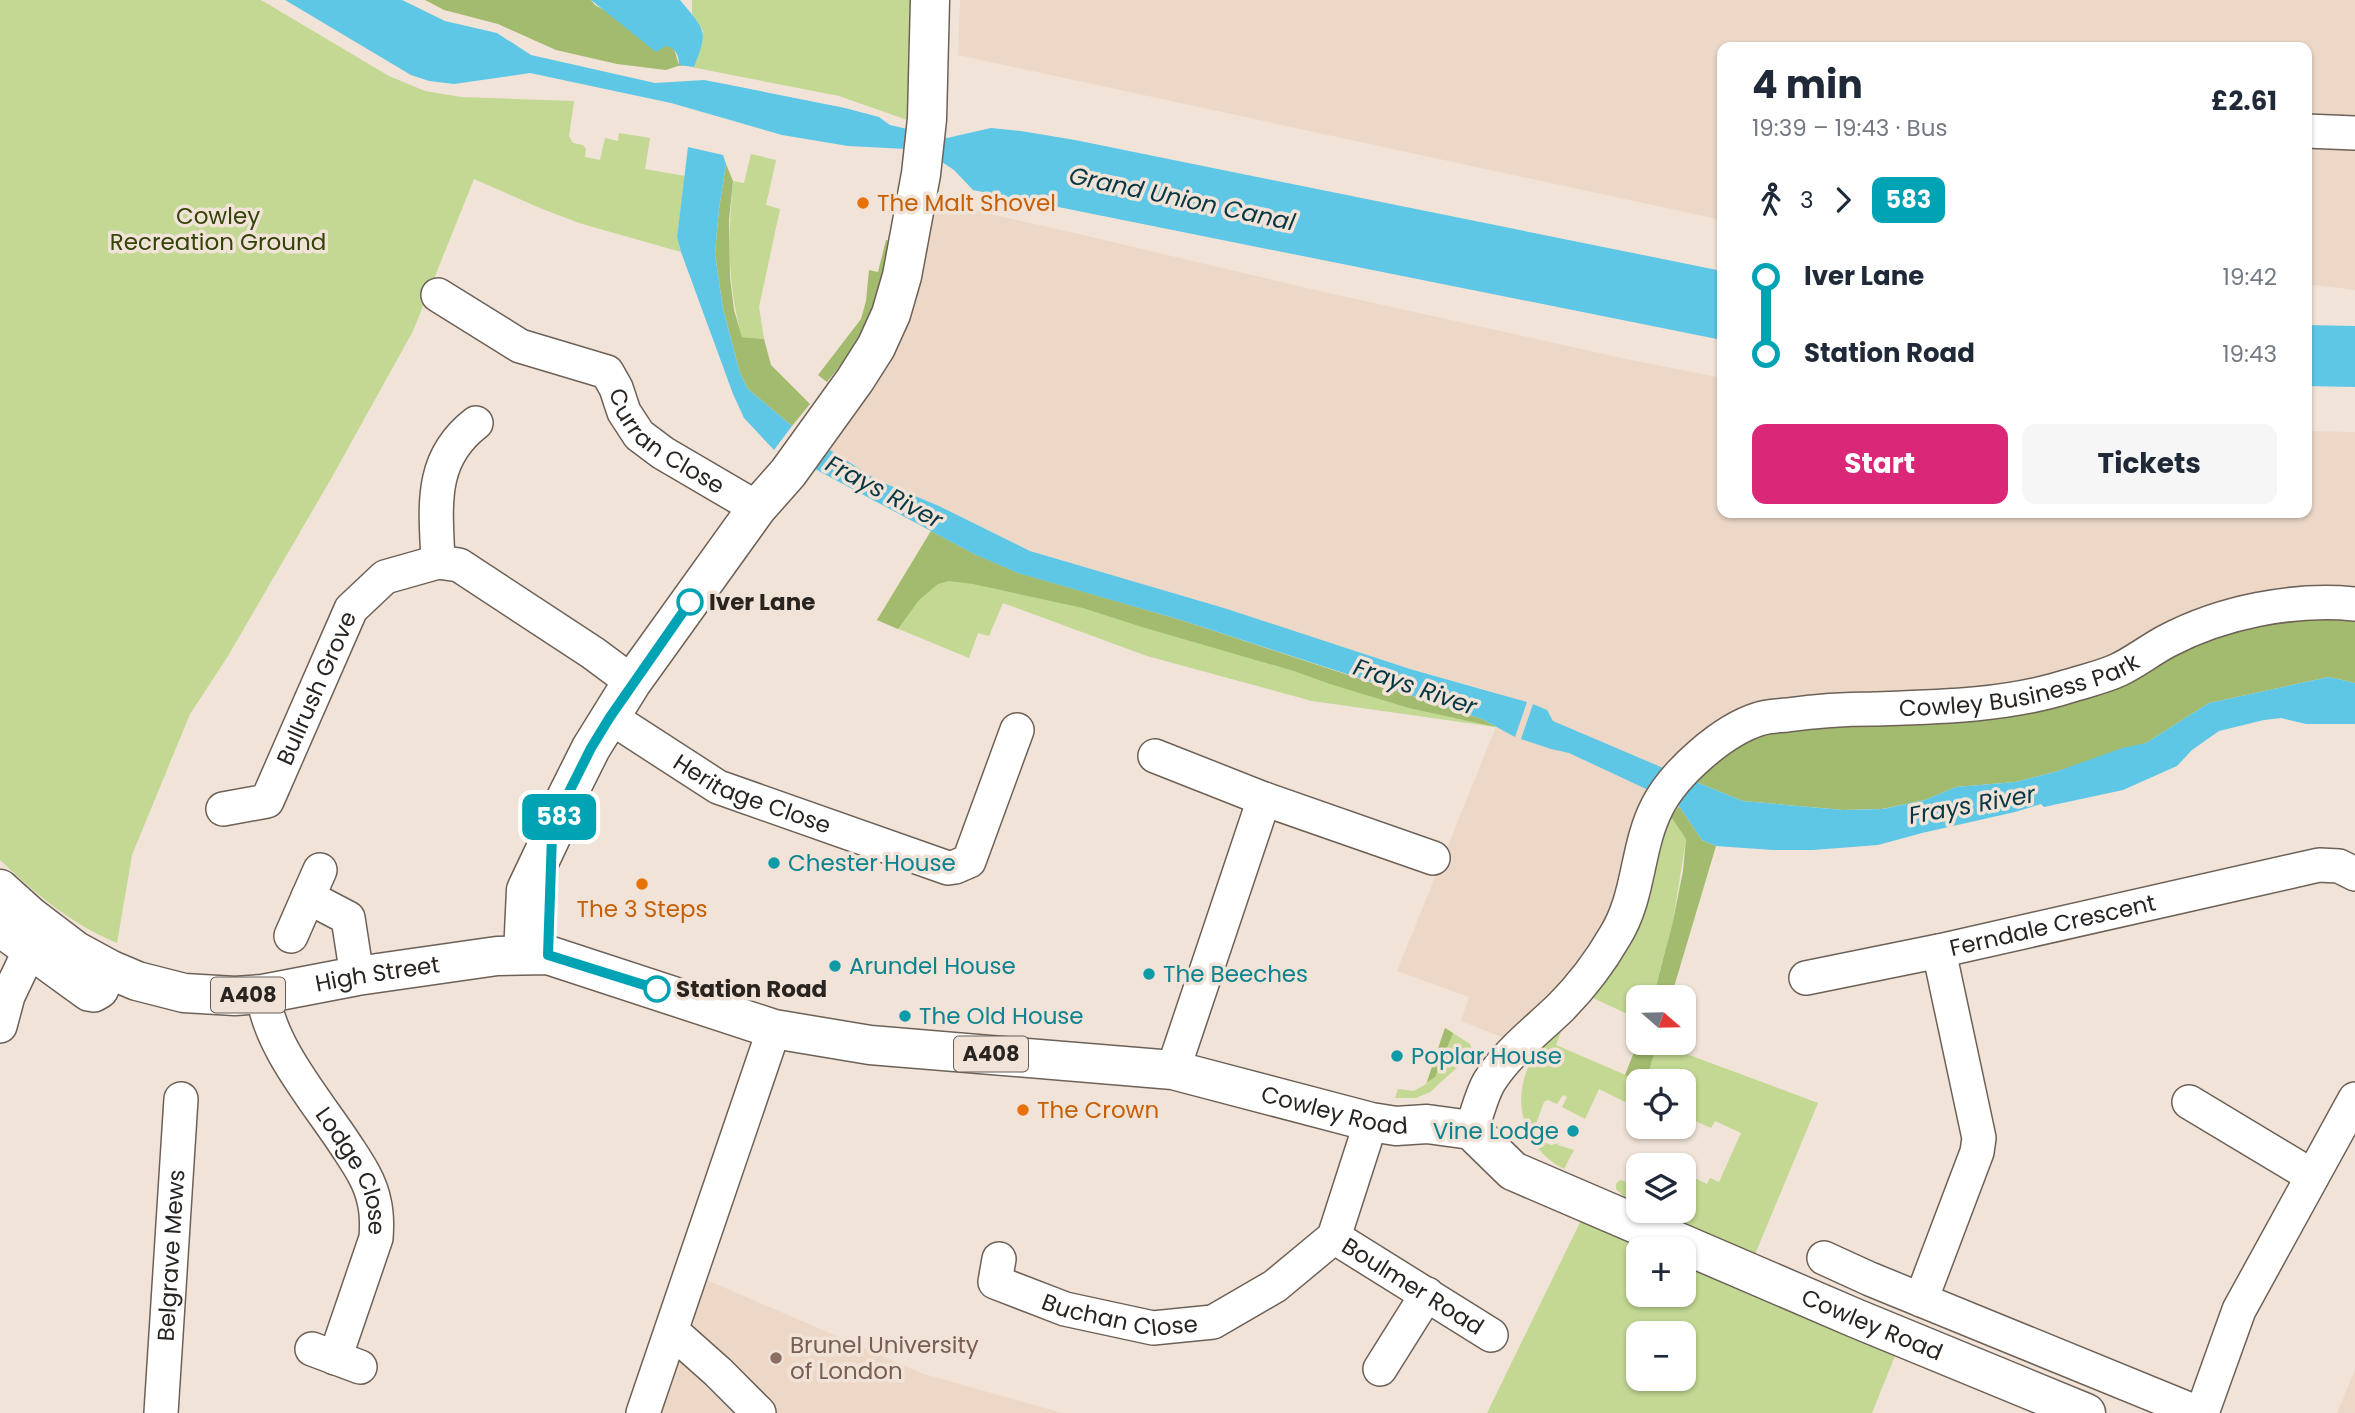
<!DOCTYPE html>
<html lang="en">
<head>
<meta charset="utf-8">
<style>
  :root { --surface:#fff; --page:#f6f6f7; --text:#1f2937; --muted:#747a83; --accent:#db2777 }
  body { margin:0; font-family:Poppins,sans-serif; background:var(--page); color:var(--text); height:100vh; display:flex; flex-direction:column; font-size:26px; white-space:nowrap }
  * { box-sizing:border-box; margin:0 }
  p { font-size:23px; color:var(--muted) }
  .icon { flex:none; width:38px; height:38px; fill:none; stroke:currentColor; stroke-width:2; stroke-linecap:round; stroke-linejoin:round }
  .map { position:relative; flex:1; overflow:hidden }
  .drawer { position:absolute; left:1717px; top:42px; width:595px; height:476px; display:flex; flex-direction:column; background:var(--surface); border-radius:14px; box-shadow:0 2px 5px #0004 }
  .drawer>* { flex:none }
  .badge { padding:0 14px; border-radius:10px; font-size:24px; line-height:46px }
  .needle { width:46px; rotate:110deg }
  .buttons { position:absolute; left:1626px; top:985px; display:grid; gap:14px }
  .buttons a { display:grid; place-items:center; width:70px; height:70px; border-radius:14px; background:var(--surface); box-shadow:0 2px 5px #0004; font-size:35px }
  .map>.badge { position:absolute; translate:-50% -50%; box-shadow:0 0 0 4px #fff }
  .legs { display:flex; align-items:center; gap:10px; height:77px; padding:0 35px; font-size:23px }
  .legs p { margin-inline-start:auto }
  .overview { display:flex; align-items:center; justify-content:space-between; height:119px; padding:0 35px }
  h1 { font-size:38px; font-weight:700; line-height:52px }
  .cta { display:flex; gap:14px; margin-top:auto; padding:14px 35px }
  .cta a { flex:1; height:80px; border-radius:14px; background:var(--accent); color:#fff; font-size:28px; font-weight:700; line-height:80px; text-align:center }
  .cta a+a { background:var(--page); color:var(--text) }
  ul { padding:0 35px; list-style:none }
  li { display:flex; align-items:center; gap:24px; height:77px; font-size:26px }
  li i { display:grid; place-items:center; width:10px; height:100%; margin:0 9px; background:currentColor }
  li i::after { content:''; width:18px; height:18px; margin:-9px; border:5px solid; border-radius:50%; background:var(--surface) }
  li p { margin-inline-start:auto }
  li:first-child i { background:linear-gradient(#0000 50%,currentColor 0) }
  li:last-child i { background:linear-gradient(currentColor 50%,#0000 0) }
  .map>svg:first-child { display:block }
  .built { fill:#edd8c7 }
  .green { fill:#c2d893; fill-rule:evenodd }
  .forest { fill:#a3bb6e }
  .water { fill:#5fc7e6 }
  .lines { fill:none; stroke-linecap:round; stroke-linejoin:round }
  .minor-casing { stroke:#6d6157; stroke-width:36 }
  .major-casing { stroke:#6d6157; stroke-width:41 }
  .minor { stroke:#fff; stroke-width:33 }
  .major { stroke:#fff; stroke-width:38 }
  .line-1-casing { stroke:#fff; stroke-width:16 }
  .line-1 { stroke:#00a3b4; stroke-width:10 }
  .food-dot { fill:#e8710a; stroke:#f1e3d7; stroke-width:2.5 }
  .stop-1-dot { fill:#fff; stroke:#00a3b4; stroke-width:3.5 }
  .culture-dot { fill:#0f9aa8; stroke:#f1e3d7; stroke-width:2.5 }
  .education-dot { fill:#8d6e63; stroke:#f1e3d7; stroke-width:2.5 }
  .labels { text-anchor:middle; stroke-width:7; stroke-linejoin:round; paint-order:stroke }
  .shield { fill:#f1e3d7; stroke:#655d57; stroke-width:2 }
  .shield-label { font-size:21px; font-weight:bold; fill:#292420 }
  .food-label { font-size:23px; fill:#c56008; stroke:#f1e3d7; text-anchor:start }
  .park-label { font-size:23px; fill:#344308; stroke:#f1e3d7 }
  .street-label { font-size:23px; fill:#292420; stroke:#f1e3d7 }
  .stop-label { font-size:23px; font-weight:bold; fill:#292420; stroke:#f1e3d7; text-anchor:start }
  .culture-label { font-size:23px; fill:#0d838f; stroke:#f1e3d7; text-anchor:start }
  .education-label { font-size:23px; fill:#785e54; stroke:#f1e3d7; text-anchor:start }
  .water-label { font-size:24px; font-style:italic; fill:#053744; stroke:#f1e3d7 }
</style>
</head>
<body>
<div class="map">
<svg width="2355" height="1413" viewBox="0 0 2355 1413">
  <rect width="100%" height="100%" fill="#f1e3d7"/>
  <!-- built -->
  <g class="built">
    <path d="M960 0H2355V290L2307 284 2306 47H1722V220L958 55Z"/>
    <path d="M926 200 1066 231 1315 290 1626 359 1722 378V513H2306L2307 431 2355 432V614L2129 672 1761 732 1668 813 1649 880 1517 1043 1461 1021 1469 997 1397 971 1496 727 1504 695 1410 669 1224 608 1030 551 939 506 877 480 815 442Z"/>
    <path d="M700 1277 924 1374 1062 1413H643Z"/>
    <path d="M2355 1370V1413H2337Z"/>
  </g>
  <!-- green -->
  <g class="green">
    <path d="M0 0H261L389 76 425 91 461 97 574 101 569 136 573 143 583 145 586 149 585 157 600 160 605 138 618 141 619 133 650 138 645 169 685 176 677 237 681 252 579 223 540 208 474 179 413 331 332 477 228 656 190 714 132 855 117 943C71 924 36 894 0 860Z"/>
    <path d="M692 0H918L913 122 839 96 686 66 694 67 703 31 692 14Z"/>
    <path d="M751 154 776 160 766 205 780 209 759 307 764 339 742 337C727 284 728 236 733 181L744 183Z"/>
    <path d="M931 531 974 554 1482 719 1496 727 1312 701 1147 656 1003 603 989 636 978 633 969 658 877 620Z"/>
    <path d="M1668 813 1686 839 1673 921 1653 997 1638 998V1019L1589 996Z"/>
    <path d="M1445 1028 1470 1044 1473 1050 1471 1055 1430 1092 1416 1098H1395L1398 1089 1414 1091 1426 1084Z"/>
    <path d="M1561 1032 1556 1045 1635 1079 1625 1102 1599 1089 1585 1119 1562 1107 1567 1097 1563 1095 1557 1104 1548 1100 1544 1102 1534 1129 1540 1140 1551 1145 1559 1143 1558 1145 1574 1150 1564 1169C1508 1141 1507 1062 1561 1032Z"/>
    <path d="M1657 1043 1818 1103 1753 1259 1640 1211H1684V1173L1707 1184 1710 1178 1719 1182 1741 1133 1715 1121 1711 1128 1693 1120 1691 1110 1684 1106V1082L1664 1081 1648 1075Z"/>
    <path d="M1620 1180 1638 1185V1210L1616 1189V1184Z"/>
    <path d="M1589 1204 1901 1341 1872 1413H1487ZM1638 1250H1684V1295H1638ZM1638 1334H1684V1379H1638Z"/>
  </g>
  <!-- forest -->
  <g class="forest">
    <path d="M425 0H591L595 5 674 49 679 65 686 66H678L666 70 617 64 556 50 498 24 444 10Z"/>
    <path d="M726 164 733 181 729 220 730 277 734 310 742 337 764 339 771 365 810 404 792 426 748 389 740 373 723 309 715 254 719 209Z"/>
    <path d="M886 240 892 241 867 332 827 382 818 375 861 319 866 301 869 270 878 272Z"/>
    <path d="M931 531 974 554 1018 573 1181 620 1482 719 1496 727 1409 708 1330 684 1294 671 1142 627 1083 608 973 584 949 581 938 584 919 600 898 629 877 620Z"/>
    <path d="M2355 614V683L2329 677 2209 703 2146 743 2058 771 2015 782 1956 787 1925 800 1882 809 1843 810 1743 801 1691 780 1706 765 1761 732 1912 720 2179 648 2264 621Z"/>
    <path d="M1679 806 1702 840 1716 846 1671 997 1653 998 1673 921 1683 871 1686 839 1671 817Z"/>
    <path d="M1445 1028 1453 1033 1435 1077 1427 1082Z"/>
    <path d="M1638 1042 1657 1043 1648 1075 1635 1079 1625 1075Z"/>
  </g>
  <!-- water -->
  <g class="water">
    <path d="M285 0H402L445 21 497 33 531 55 655 83 704 80 725 84 845 108 879 117 890 125 947 138 991 128 1021 131 1075 140 1722 271V340L973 190 954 170 942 162 906 149 848 146 782 135 671 103 530 73 454 84 429 81 411 75Z"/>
    <path d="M591 0H680C705 30 709 30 694 67L679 65C679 56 676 48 666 46L656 52Z"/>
    <path d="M688 147 723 155 726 164 719 209 715 254 723 309 740 373 748 389 792 426 774 450 744 418 733 394 681 252 677 237Z"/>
    <path d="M2307 325 2355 326V387L2307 386Z"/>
    <path d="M830 450 877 480 939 506 1030 551 1224 608 1410 669 1527 702 1515 737 1482 719 1356 677 1181 620 1018 573 974 554 815 469Z"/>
    <path d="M2329 677 2355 683V724H2306L2281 718 2264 720 2219 731 2192 750 2177 766 2123 790 2044 807 2041 804 2015 812 1922 833 1878 845 1813 850H1773L1716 846 1702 840 1679 806 1670 800 1686 778 1743 801 1843 810 1883 809 1925 800 1956 787 2015 782 2058 771 2122 748 2146 743 2209 703Z"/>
    <path d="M1533 704 1547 710 1553 721 1675 773 1659 795 1569 753 1551 749 1521 739Z"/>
  </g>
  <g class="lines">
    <defs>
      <g id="minor">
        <path d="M2306 131 2355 133"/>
        <path id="s1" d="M438 295 520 346 607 372 616 388 624 412 639 435 663 453 757 508"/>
        <path d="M438 562C436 508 428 460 476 423"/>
        <path id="s2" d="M610 717 718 787 948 868 955 867 969 861 1017 730"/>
        <path d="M1155 756 1264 799 1433 858"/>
        <path id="s3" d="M223 809 267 801 351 609 385 577 438 562 459 565 593 653 632 682"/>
        <path d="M308 897 348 918 357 976"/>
        <path d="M0 930 88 994 94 995 101 991 111 970"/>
        <path d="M291 936 320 870"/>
        <path d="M1806 978 1939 951"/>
        <path id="s4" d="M263 994C269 1046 316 1100 345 1144 356 1161 370 1180 374 1201 377 1213 377 1225 376 1238L335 1358"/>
        <path d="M0 1026 8 996 29 952"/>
        <path d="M1173 1070 1264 799"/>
        <path d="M2189 1102 2312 1176"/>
        <path id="s5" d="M1471 1130C1477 1115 1481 1096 1489 1082 1507 1053 1535 1032 1560 1008 1581 987 1600 962 1615 936 1640 896 1636 848 1657 807 1674 773 1723 730 1759 719 1767 716 1778 716 1787 715 1816 711 1843 709 1872 709 1937 707 2006 706 2069 686 2085 681 2103 677 2118 670 2135 662 2150 650 2167 641 2222 612 2293 598 2355 604"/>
        <path id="s6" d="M1334 1237 1491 1335"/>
        <path d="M1824 1258 1870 1279 2198 1413"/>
        <path id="s7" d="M999 1259 995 1282 1065 1309 1153 1328 1213 1322 1275 1286 1334 1237 1371 1122"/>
        <path id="s8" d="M1921 1300 1977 1152 1979 1138 1939 951 2319 865 2339 866 2355 874"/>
        <path d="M673 1332 718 1372 759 1413"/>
        <path d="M312 1349 360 1367"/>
        <path d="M1380 1369 1427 1294"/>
        <path id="s9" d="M161 1413 181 1099"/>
        <path d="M643 1413 774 1029"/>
        <path d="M2202 1413 2239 1310 2355 1099"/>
      </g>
      <g id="major">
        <path id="s10" d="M0 889 30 916 76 951 111 970 137 981 184 993 235 996 263 994 357 976 497 956 548 955 774 1029 870 1045 1173 1070 1371 1122 1396 1126 1427 1124 1471 1130 1513 1171 1855 1318 2086 1413"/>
        <path d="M523 955 526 890 552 835 566 798 591 748 632 682 757 508 788 473 855 380 876 347 891 314 902 276 921 174 927 119 930 0"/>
      </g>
    </defs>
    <!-- minor casing -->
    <use href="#minor" class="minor-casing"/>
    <!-- major casing -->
    <use href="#major" class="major-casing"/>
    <!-- minor -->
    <use href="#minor" class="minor"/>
    <!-- major -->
    <use href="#major" class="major"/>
  </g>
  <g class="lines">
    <defs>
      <path id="line-1" d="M657 989 548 955 552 835 566 798 591 748 610 717 690 602"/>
    </defs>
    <!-- line-1 casing -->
    <use href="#line-1" class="line-1-casing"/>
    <!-- line-1 -->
    <use href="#line-1" class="line-1"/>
  </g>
  <!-- markers -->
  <g class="food-dot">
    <circle cx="863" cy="203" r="7"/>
    <circle cx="642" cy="884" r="7"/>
    <circle cx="1023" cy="1110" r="7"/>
  </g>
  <g class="stop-1-dot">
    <circle cx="690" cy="602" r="12"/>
    <circle cx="657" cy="989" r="12"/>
  </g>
  <g class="culture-dot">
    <circle cx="774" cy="863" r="7"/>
    <circle cx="835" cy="966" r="7"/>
    <circle cx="1149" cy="974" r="7"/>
    <circle cx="905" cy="1016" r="7"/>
    <circle cx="1397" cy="1056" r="7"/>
    <circle cx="1573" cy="1131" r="7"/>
  </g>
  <circle class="education-dot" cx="776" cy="1358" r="7"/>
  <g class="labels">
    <!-- shield labels -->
    <g class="shield">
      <rect x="211" y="977.5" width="74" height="35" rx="5"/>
      <rect x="954" y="1036.5" width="74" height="35" rx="5"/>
    </g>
    <g class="shield-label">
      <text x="248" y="1002">A408</text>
      <text x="991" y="1061">A408</text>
    </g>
    <!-- food labels -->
    <g class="food-label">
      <text x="877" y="211">The Malt Shovel</text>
      <text x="642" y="917" text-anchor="middle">The 3 Steps</text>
      <text x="1037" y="1118">The Crown</text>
    </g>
    <!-- park labels -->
    <g class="park-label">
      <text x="218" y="224">Cowley<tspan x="218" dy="26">Recreation Ground</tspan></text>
    </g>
    <!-- street labels -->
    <g class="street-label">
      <text dy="8" stroke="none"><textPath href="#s1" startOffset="282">Curran Close</textPath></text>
      <text dy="8" stroke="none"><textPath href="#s5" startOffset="782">Cowley Business Park</textPath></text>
      <text dy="8" stroke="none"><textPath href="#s3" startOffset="168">Bullrush Grove</textPath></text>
      <text dy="8" stroke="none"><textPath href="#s2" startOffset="163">Heritage Close</textPath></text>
      <text dy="8" stroke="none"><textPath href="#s8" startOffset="480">Ferndale Crescent</textPath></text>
      <text dy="8" stroke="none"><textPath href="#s10" startOffset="410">High Street</textPath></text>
      <text dy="8" stroke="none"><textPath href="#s10" startOffset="1388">Cowley Road</textPath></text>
      <text dy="8" stroke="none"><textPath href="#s4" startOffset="201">Lodge Close</textPath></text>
      <text dy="8" stroke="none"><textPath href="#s9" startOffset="158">Belgrave Mews</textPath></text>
      <text dy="8" stroke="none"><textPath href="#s6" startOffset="93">Boulmer Road</textPath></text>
      <text dy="8" stroke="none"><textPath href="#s7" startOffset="154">Buchan Close</textPath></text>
      <text dy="8" stroke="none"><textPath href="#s10" startOffset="1976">Cowley Road</textPath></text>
    </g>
    <!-- stop labels -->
    <g class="stop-label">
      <text x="709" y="610">Iver Lane</text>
      <text x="676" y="997">Station Road</text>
    </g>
    <!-- culture labels -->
    <g class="culture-label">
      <text x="788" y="871">Chester House</text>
      <text x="849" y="974">Arundel House</text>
      <text x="1163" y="982">The Beeches</text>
      <text x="919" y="1024">The Old House</text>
      <text x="1411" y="1064">Poplar House</text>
      <text x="1559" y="1139" text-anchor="end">Vine Lodge</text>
    </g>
    <!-- education labels -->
    <g class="education-label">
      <text x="790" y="1353">Brunel University<tspan x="790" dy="26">of London</tspan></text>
    </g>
    <!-- water labels -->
    <g class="water-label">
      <text transform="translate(1182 199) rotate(12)" y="8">Grand Union Canal</text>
      <text transform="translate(884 492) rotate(28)" y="8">Frays River</text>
      <text transform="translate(1415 687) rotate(19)" y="8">Frays River</text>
      <text transform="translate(1972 805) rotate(-10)" y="8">Frays River</text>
    </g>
  </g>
</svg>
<div class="buttons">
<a><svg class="needle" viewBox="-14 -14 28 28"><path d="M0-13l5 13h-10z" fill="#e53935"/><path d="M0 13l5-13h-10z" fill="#747a83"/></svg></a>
<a><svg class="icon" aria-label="locate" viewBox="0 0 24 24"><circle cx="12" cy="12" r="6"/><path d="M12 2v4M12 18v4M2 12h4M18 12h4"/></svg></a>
<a><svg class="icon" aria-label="layers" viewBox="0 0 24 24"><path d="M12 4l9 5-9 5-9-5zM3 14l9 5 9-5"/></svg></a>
<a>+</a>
<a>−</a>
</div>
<b class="badge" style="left:559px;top:817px;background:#00a3b4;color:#fff">583</b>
<section class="drawer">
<div class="overview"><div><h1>4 min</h1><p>19:39 – 19:43 · Bus</p></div><b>£2.61</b></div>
<div class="legs"><svg class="icon" aria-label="walk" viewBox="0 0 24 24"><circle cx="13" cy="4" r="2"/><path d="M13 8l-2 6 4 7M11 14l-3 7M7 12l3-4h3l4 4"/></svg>3<svg class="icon" aria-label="forward" viewBox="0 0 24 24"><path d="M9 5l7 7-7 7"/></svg><b class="badge" style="background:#00a3b4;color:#fff">583</b></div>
<ul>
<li><i style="color:#00a3b4"></i><b>Iver Lane</b><p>19:42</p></li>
<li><i style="color:#00a3b4"></i><b>Station Road</b><p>19:43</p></li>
</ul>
<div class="cta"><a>Start</a><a>Tickets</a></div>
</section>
</div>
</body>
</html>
